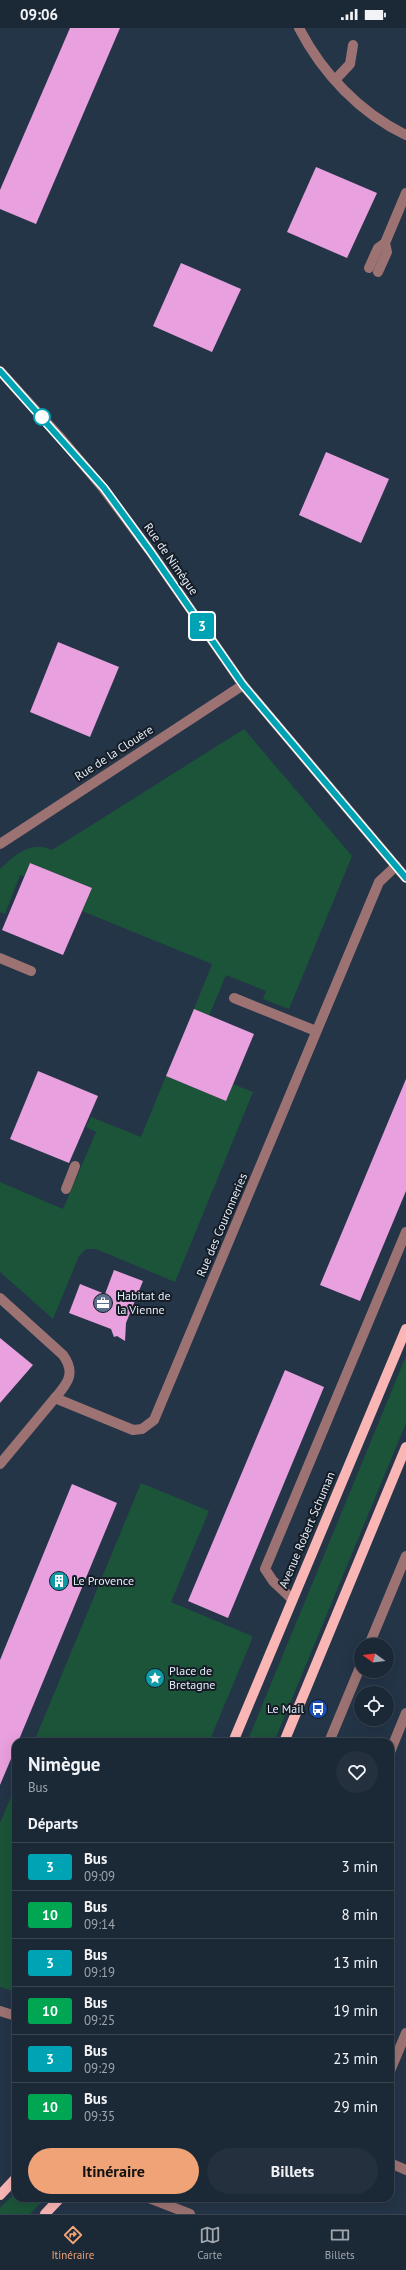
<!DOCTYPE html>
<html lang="fr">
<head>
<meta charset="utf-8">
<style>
  :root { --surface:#1b2836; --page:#24303e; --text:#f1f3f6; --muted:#a0a6ad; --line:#394451; --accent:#efa377 }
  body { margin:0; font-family:"PT Sans",sans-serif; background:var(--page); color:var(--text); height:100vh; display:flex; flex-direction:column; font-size:15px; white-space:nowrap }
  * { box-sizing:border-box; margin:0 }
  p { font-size:13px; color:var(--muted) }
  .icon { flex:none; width:22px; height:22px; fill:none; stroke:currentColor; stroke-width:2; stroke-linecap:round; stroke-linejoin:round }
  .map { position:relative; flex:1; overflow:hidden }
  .drawer { position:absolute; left:12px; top:1710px; width:382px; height:464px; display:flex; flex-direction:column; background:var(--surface); border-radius:12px; box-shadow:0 4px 16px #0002,0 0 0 1px var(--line) }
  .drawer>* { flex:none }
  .badge { padding:0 8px; border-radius:3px; font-size:14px; line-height:26px }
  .needle { width:26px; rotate:285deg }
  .controls { position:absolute; left:354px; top:1610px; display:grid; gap:8px }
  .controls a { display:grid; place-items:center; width:40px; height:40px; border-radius:50%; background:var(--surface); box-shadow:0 4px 16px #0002,0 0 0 1px var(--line); font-size:20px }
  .map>.badge { position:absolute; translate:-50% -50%; box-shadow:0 0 0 2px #fff }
  h2 { padding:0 16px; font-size:15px; line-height:36px }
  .round { display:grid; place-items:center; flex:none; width:42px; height:42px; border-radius:21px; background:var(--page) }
  .headline { display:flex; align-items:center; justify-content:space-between; height:68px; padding:0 16px }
  h1 { font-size:19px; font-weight:600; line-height:30px }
  .action { display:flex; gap:8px; margin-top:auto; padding:8px 16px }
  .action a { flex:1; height:46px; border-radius:24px; background:var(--accent); color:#111; font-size:16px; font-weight:600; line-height:46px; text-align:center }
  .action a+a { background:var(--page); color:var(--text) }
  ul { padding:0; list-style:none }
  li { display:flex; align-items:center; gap:12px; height:48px; padding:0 16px; border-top:1px solid var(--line) }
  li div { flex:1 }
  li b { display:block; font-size:15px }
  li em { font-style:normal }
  li .badge { min-width:44px; font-weight:700; text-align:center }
  .status { display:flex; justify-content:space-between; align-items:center; height:28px; padding:0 20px; background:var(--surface); direction:ltr }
  .status svg { height:11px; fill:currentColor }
  .tabs { display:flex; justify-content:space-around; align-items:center; height:56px; border-top:1px solid var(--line); background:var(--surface); font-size:11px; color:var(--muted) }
  .tabs a { display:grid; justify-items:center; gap:2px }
  .tabs .selected { color:var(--accent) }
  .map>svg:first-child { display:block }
  .green { fill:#1b5439 }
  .building { fill:#e9a0de }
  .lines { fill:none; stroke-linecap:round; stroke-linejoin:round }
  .minor { stroke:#9c7372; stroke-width:10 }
  .major { stroke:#fab6b5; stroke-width:10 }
  .line-casing { stroke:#fff; stroke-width:9 }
  .line { stroke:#00a3b4; stroke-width:6 }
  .stop-dot { fill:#fff; stroke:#00a3b4; stroke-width:2 }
  .labels { text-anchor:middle; stroke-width:4; stroke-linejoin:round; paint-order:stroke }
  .street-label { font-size:12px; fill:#e3eefa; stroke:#151c25 }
  .poi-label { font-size:12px; fill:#e3eefa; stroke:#151c25; text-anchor:start }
</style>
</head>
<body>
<div class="status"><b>09:06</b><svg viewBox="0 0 49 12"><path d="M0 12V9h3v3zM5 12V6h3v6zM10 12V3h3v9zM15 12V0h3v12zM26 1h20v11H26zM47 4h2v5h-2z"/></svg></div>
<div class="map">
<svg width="406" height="2186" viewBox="0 0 406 2186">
  <rect width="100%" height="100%" fill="#243548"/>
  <!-- green -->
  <g class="green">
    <path d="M244 701 352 828 289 981 263 971 266 963 226 947 209 988 194 981 212 936 82 883 92 860 30 835 24 848 20 847 5 886 0 884V841C15 827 30 812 52 822Z"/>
    <path d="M166 1048 226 1073 233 1056 253 1064 175 1254 96 1221H86L79 1228 53 1291 0 1244V1154L63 1181 96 1104 86 1099 91 1089 141 1109Z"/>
    <path d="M406 1328V1395L274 1714H247Z"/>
    <path d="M141 1455 209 1483 171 1574 252 1608V1611L209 1714H34Z"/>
    <path d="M16 1757V1964L0 1959V1795Z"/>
    <path d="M16 2164V2170H45L30 2186H0V2180Z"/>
  </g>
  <!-- building -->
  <g class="building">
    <path d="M70 0H120L36 196 0 181V162Z"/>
    <path d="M316 139 377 165 347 230 287 204Z"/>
    <path d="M181 235 241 261 212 324 153 298Z"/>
    <path d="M326 424 389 451 361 515 299 487Z"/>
    <path d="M58 614 119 639 90 709 30 684Z"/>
    <path d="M30 835 92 860 63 927 2 902Z"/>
    <path d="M194 981 254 1006 226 1073 166 1048Z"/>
    <path d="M38 1043 98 1068 69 1135 10 1111Z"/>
    <path d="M406 1051V1163L360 1273 320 1257Z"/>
    <path d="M114 1242 143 1253 126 1295 125 1313 117 1308 114 1309 111 1301 69 1285 80 1256 105 1266Z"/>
    <path d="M0 1310 33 1337 0 1375Z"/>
    <path d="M285 1342 324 1359 228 1590 188 1573Z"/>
    <path d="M72 1456 117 1475 18 1714H16V1719L0 1757V1632Z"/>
  </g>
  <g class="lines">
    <!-- minor -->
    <g class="minor">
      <path d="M299 0C322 45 360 85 406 107"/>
      <path d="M335 52 350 36 353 17"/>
      <path d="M369 240 378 220 385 215"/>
      <path d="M378 244 387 224 385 215 406 165"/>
      <path d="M0 343 59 408 103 460 150 523 243 657 406 850"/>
      <path d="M0 816 243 657"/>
      <path d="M0 930 31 943"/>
      <path d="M234 970 316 1003"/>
      <path d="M66 1161 75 1138"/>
      <path d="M0 1270 63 1327C76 1345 68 1355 55 1370"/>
      <path d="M0 1436 55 1370 133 1402 142 1401 154 1392 379 854 396 838"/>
      <path d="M292 1571 273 1553 265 1541 406 1204"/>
      <path d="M369 1617 406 1528"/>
      <path d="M329 1714 361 1637"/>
      <path d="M390 1724 406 1685"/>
      <path d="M0 1983 16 1988"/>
      <path d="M390 2043 406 2005"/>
      <path d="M390 2135 406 2142"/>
      <path d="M149 2170 190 2186"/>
    </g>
    <!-- major -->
    <g class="major">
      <path d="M233 1714 406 1301"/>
      <path d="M284 1714 406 1419"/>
      <path d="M0 2167 16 2150"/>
      <path d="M45 2186 60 2170"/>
    </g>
  </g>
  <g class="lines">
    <defs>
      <path id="line" d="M0 343 104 460 150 523 243 657 406 850"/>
    </defs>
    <!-- line casing -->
    <use href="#line" class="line-casing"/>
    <!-- line -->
    <use href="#line" class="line"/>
  </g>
  <!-- icons -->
  <defs>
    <symbol id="office-disc" viewBox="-11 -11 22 22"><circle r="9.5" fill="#5c6f8a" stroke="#151c25"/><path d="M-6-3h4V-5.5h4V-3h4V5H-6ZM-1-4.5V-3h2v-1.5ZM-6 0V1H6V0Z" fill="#fff"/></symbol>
    <symbol id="building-disc" viewBox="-11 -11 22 22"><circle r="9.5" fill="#0f9aa8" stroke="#151c25"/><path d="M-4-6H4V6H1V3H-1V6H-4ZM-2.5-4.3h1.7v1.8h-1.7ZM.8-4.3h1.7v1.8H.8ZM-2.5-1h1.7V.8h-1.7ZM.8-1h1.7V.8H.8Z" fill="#fff"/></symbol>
    <symbol id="sight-disc" viewBox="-11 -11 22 22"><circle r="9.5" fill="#0f9aa8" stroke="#151c25"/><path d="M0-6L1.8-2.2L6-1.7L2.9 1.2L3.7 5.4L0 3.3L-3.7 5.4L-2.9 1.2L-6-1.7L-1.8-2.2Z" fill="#fff"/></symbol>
    <symbol id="bus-disc" viewBox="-11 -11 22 22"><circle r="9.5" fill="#1a4fb4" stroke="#151c25"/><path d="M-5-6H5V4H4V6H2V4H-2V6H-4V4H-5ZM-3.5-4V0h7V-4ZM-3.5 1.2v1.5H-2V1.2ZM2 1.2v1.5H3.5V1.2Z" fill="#fff"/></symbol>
  </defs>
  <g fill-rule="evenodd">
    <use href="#office-disc" x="92" y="1264" width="22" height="22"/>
    <use href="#building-disc" x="48" y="1542" width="22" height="22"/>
    <use href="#sight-disc" x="144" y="1639" width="22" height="22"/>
    <use href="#bus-disc" x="307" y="1670" width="22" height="22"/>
  </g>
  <!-- markers -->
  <circle class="stop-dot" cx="42" cy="389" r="8"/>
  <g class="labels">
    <!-- street labels -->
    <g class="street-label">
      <text transform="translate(171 531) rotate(55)" y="4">Rue de Nimègue</text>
      <text transform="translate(114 725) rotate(-33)" y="4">Rue de la Clouère</text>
      <text transform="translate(222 1197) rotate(-67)" y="4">Rue des Couronneries</text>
      <text transform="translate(307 1502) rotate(-67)" y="4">Avenue Robert Schuman</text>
    </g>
    <!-- poi labels -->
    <g class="poi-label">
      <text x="117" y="1272">Habitat de<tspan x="117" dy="14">la Vienne</tspan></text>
      <text x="73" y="1557">Le Provence</text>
      <text x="169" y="1647">Place de<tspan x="169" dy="14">Bretagne</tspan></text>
      <text x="304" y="1685" text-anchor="end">Le Mail</text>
    </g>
  </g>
</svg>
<div class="controls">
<a><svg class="needle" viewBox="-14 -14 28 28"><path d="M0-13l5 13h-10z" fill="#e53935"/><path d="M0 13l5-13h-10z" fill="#a0a6ad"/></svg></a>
<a><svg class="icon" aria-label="locate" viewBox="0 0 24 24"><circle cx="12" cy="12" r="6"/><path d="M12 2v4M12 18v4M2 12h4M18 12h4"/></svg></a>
</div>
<b class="badge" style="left:202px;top:598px;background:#00a3b4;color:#fff">3</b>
<section class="drawer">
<div class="headline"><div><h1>Nimègue</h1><p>Bus</p></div><a class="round"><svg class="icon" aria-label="heart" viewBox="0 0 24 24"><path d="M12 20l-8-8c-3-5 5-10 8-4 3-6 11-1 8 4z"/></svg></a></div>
<h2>Départs</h2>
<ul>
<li><span class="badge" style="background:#00a3b4;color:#fff">3</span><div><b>Bus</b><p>09:09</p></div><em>3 min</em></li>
<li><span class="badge" style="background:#00a651;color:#fff">10</span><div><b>Bus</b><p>09:14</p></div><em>8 min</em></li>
<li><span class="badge" style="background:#00a3b4;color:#fff">3</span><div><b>Bus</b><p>09:19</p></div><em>13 min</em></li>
<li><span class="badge" style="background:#00a651;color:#fff">10</span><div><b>Bus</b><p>09:25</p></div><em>19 min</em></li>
<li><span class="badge" style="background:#00a3b4;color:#fff">3</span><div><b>Bus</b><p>09:29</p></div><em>23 min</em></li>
<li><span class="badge" style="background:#00a651;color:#fff">10</span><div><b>Bus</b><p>09:35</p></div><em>29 min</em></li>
</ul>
<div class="action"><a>Itinéraire</a><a>Billets</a></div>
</section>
</div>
<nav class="tabs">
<a class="selected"><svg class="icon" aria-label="directions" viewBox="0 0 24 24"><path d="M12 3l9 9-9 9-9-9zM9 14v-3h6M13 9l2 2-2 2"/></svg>Itinéraire</a>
<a><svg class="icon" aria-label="map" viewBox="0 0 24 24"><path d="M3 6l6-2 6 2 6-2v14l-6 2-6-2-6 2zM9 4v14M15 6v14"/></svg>Carte</a>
<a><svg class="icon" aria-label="tickets" viewBox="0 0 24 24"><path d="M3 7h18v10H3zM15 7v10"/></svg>Billets</a>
</nav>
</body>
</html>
